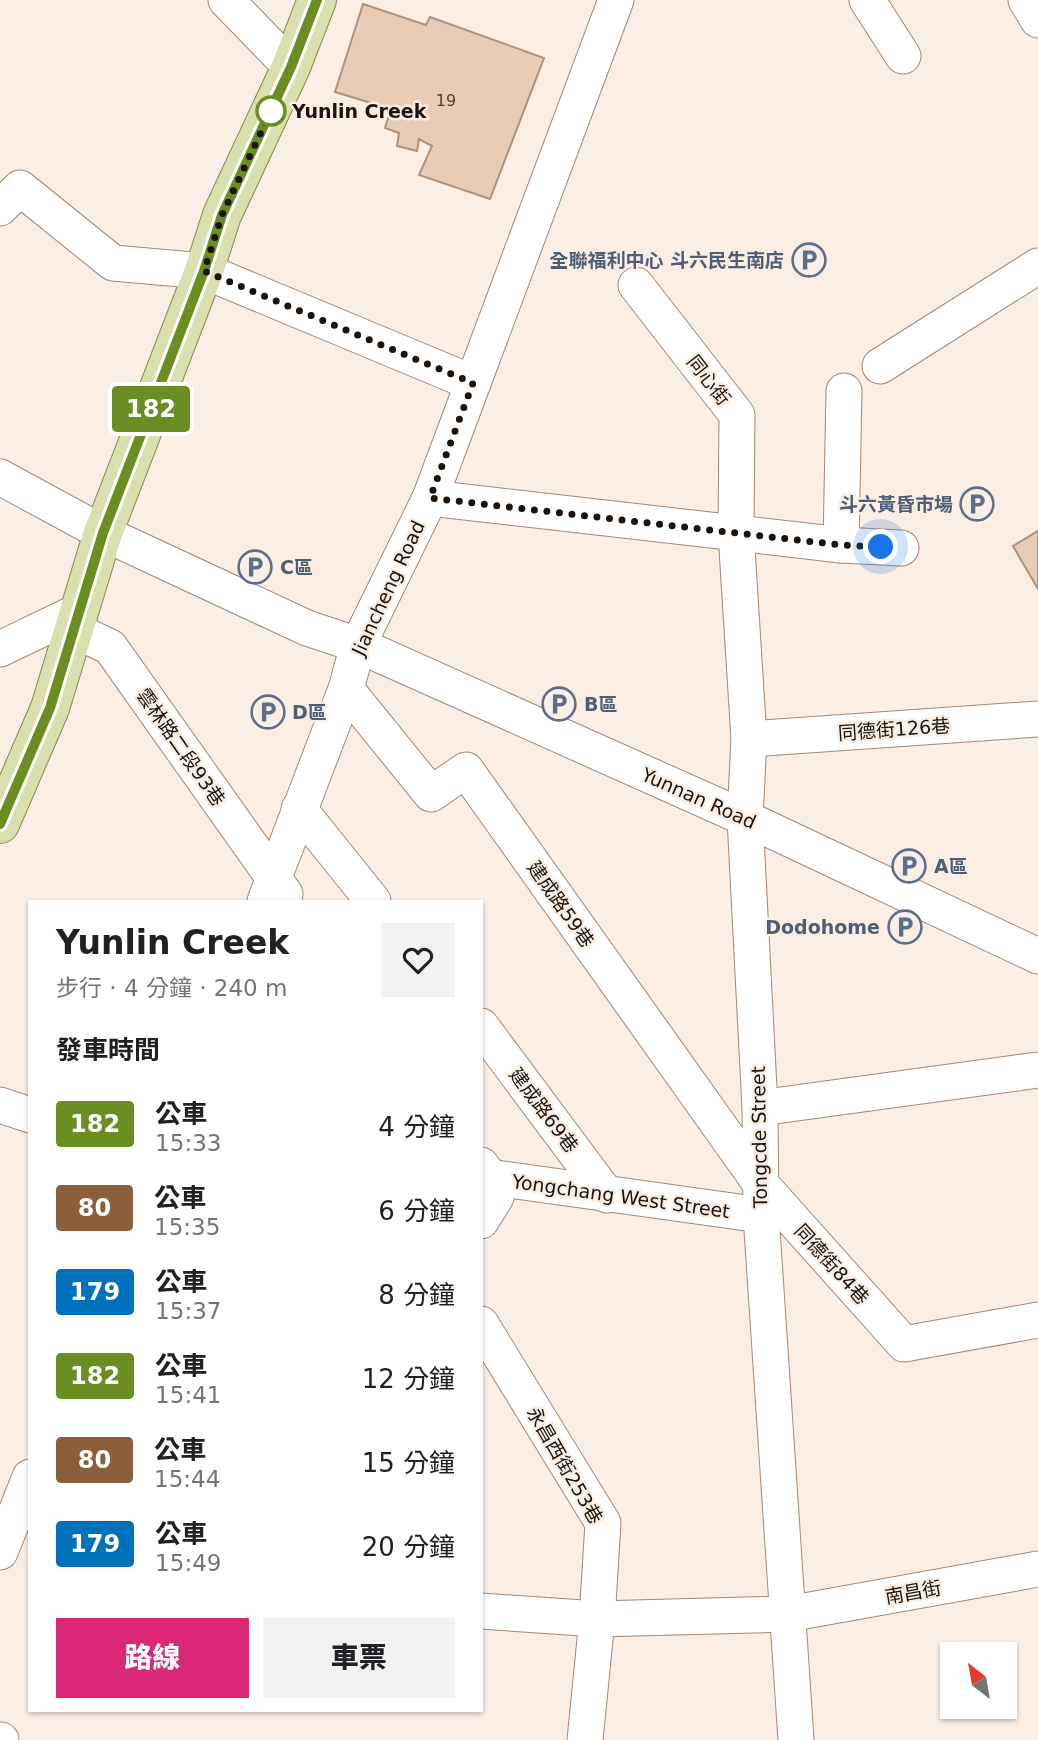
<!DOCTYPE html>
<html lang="zh-TW">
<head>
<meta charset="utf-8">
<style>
  :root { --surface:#fff; --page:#f2f2f2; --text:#202124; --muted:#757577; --accent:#db2777 }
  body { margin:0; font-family:"DejaVu Sans","Noto Sans TC",sans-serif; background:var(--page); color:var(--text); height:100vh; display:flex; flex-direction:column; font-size:26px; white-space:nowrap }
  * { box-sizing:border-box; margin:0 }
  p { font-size:23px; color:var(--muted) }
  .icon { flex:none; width:38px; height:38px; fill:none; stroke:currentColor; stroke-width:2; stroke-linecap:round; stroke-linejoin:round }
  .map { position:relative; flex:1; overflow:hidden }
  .sheet { position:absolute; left:28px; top:900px; width:455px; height:812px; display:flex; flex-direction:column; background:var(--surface); border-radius:0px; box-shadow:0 2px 5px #0004 }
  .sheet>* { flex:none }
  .badge { padding:0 14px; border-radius:5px; font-size:24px; line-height:46px }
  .needle { width:46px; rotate:329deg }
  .controls { position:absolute; left:940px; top:1642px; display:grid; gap:14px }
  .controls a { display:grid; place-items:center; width:77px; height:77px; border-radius:0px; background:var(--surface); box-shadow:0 2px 5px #0004; font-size:35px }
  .you { position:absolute; width:35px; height:35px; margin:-18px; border:5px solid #fff; border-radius:50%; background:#1a73e8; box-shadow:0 0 0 10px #1a73e833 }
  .map>.badge { position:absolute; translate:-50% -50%; box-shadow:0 0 0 4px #fff }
  h2 { padding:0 28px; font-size:26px; line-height:63px }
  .round { display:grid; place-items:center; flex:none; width:74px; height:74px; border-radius:0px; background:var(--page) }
  .overview { display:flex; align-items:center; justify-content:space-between; height:119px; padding:0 28px }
  h1 { font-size:33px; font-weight:800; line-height:52px }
  .button { display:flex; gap:14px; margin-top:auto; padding:14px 28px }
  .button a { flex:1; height:80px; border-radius:0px; background:var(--accent); color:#fff; font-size:28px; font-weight:800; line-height:80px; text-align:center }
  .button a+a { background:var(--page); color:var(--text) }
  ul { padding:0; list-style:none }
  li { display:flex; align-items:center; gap:21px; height:84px; padding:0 28px }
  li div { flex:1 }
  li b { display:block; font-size:26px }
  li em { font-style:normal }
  li .badge { min-width:77px; font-weight:700; text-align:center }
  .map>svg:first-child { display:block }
  .building { fill:#eaccb4; stroke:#ad937d; stroke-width:2 }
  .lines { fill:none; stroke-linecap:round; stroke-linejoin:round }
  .minor-casing { stroke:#a48874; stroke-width:37 }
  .major-casing { stroke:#868a50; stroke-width:40 }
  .minor { stroke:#fff; stroke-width:35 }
  .major { stroke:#d9e0ad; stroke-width:38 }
  .line-casing { stroke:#fff; stroke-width:16 }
  .line { stroke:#6b8e23; stroke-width:10 }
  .walk { stroke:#1c120a; stroke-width:7; stroke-dasharray:0 12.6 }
  .stop-dot { fill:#fff; stroke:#6b8e23; stroke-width:3.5 }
  .labels { text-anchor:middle; stroke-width:5; stroke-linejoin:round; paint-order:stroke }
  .number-label { font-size:16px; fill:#504034 }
  .stop-label { font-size:19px; font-weight:bold; fill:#1c120a; stroke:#faeee5; text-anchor:start }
  .service-label { font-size:19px; font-weight:bold; fill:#4e5e75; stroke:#faeee5; text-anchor:start }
  .street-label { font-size:19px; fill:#1c120a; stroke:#faeee5 }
</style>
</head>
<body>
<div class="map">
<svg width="1038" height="1740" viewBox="0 0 1038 1740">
  <rect width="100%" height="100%" fill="#faeee5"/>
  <!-- building -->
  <g class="building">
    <path d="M363 4 426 25 430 17 544 58 490 199 419 175 432 146 419 139 417 151 397 146 399 133 385 128 391 109 335 92Z"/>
    <path d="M1038 531V589L1013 546Z"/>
  </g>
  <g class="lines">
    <defs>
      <g id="minor">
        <path d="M226 0 291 67"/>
        <path d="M867 0 903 56"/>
        <path d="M1026 0 1038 20"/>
        <path d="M0 208 20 188 113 263 204 271 473 383"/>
        <path d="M636 285 737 415 736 533 749 739 745 818 760 1108 761 1215 796 1740"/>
        <path d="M880 366 1038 266"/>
        <path d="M0 477 103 533 307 628 358 645 745 818 1038 956"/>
        <path d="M430 498 841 545 901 548"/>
        <path d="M841 545 844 391"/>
        <path d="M74 630 110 647 285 894"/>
        <path d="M0 649 79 611"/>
        <path d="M346 689 431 794 466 770 760 1183 904 1344 1038 1320"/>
        <path d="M749 739 1038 719"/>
        <path d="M299 809 373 901"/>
        <path d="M265 901 346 689 358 645 430 498 616 0"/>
        <path d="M481 1026 607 1195"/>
        <path d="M0 1105 30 1115"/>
        <path d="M760 1108 1038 1070"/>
        <path d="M481 1165 490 1177 496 1197 481 1221"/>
        <path d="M481 1176 761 1215"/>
        <path d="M481 1324 603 1523 597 1619 585 1740"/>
        <path d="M0 1552 30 1477"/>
        <path d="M481 1611 597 1619 788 1614 1038 1569"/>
        <path d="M0 1740H1"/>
      </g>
      <path id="major" d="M0 824 50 708 103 533 204 271 222 215 291 67 317 0"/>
    </defs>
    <!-- minor casing -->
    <use href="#minor" class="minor-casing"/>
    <!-- major casing -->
    <use href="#major" class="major-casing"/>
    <!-- minor -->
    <use href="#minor" class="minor"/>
    <!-- major -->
    <use href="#major" class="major"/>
  </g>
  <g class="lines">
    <defs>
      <path id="line" d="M0 824 50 708 103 533 204 271 222 215 291 67 317 0"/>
    </defs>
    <!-- line casing -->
    <use href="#line" class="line-casing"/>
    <!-- line -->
    <use href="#line" class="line"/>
    <!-- walk -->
    <path class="walk" d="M271 111 222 215 204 271 473 383 430 498 841 545 881 547"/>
  </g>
  <!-- icons -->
  <defs>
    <symbol id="parking-ring" viewBox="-11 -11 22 22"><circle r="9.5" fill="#faeee5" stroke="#5c6f8a" stroke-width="1.5"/><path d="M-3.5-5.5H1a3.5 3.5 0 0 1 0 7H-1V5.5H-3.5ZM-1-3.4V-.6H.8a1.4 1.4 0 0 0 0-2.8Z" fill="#5c6f8a"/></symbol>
  </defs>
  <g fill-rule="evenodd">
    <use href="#parking-ring" x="790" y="241" width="38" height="38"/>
    <use href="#parking-ring" x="958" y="485" width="38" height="38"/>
    <use href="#parking-ring" x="236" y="548" width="38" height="38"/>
    <use href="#parking-ring" x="540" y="685" width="38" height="38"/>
    <use href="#parking-ring" x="249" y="693" width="38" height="38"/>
    <use href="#parking-ring" x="890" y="847" width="38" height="38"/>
    <use href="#parking-ring" x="886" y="908" width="38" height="38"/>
  </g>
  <!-- markers -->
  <circle class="stop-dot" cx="271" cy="111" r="14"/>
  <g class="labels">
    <!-- number labels -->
    <g class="number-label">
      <text x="446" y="106">19</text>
    </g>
    <!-- stop labels -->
    <g class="stop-label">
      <text x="292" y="118">Yunlin Creek</text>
    </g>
    <!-- service labels -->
    <g class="service-label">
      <text x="784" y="267" text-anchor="end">全聯福利中心 斗六民生南店</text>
      <text x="953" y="511" text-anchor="end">斗六黃昏市場</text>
      <text x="280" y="574">C區</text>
      <text x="584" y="711">B區</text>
      <text x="292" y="719">D區</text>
      <text x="934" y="873">A區</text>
      <text x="880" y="934" text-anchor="end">Dodohome</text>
    </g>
    <!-- street labels -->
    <g class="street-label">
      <text transform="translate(709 380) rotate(52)" y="7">同心街</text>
      <text transform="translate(388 588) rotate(-65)" y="7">Jiancheng Road</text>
      <text transform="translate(894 729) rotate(-4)" y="7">同德街126巷</text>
      <text transform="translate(181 747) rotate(55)" y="7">雲林路二段93巷</text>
      <text transform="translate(699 798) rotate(24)" y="7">Yunnan Road</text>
      <text transform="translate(561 904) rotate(55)" y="7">建成路59巷</text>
      <text transform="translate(544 1110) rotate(53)" y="7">建成路69巷</text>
      <text transform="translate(759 1137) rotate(-91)" y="7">Tongcde Street</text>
      <text transform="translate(621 1196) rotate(8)" y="7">Yongchang West Street</text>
      <text transform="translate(832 1264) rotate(48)" y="7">同德街84巷</text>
      <text transform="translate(565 1465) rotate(60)" y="7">永昌西街253巷</text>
      <text transform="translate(913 1592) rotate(-10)" y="7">南昌街</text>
    </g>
  </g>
</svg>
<div class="controls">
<a><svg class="needle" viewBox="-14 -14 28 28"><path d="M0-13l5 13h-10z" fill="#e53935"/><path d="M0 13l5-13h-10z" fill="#757577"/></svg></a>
</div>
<div class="you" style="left:881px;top:547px"></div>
<b class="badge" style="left:151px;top:409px;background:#6b8e23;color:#fff">182</b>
<section class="sheet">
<div class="overview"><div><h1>Yunlin Creek</h1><p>步行 · 4 分鐘 · 240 m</p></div><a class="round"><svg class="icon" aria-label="heart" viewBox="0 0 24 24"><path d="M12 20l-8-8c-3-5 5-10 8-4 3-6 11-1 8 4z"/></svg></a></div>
<h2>發車時間</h2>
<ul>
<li><span class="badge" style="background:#6b8e23;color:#fff">182</span><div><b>公車</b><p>15:33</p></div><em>4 分鐘</em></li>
<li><span class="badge" style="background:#8b5e3c;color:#fff">80</span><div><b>公車</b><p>15:35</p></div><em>6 分鐘</em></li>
<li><span class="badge" style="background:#0072bc;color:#fff">179</span><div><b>公車</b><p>15:37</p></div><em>8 分鐘</em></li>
<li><span class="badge" style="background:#6b8e23;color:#fff">182</span><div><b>公車</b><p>15:41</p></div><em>12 分鐘</em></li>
<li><span class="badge" style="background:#8b5e3c;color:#fff">80</span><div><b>公車</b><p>15:44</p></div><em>15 分鐘</em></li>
<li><span class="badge" style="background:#0072bc;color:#fff">179</span><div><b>公車</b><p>15:49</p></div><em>20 分鐘</em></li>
</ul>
<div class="button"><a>路線</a><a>車票</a></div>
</section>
</div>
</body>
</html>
